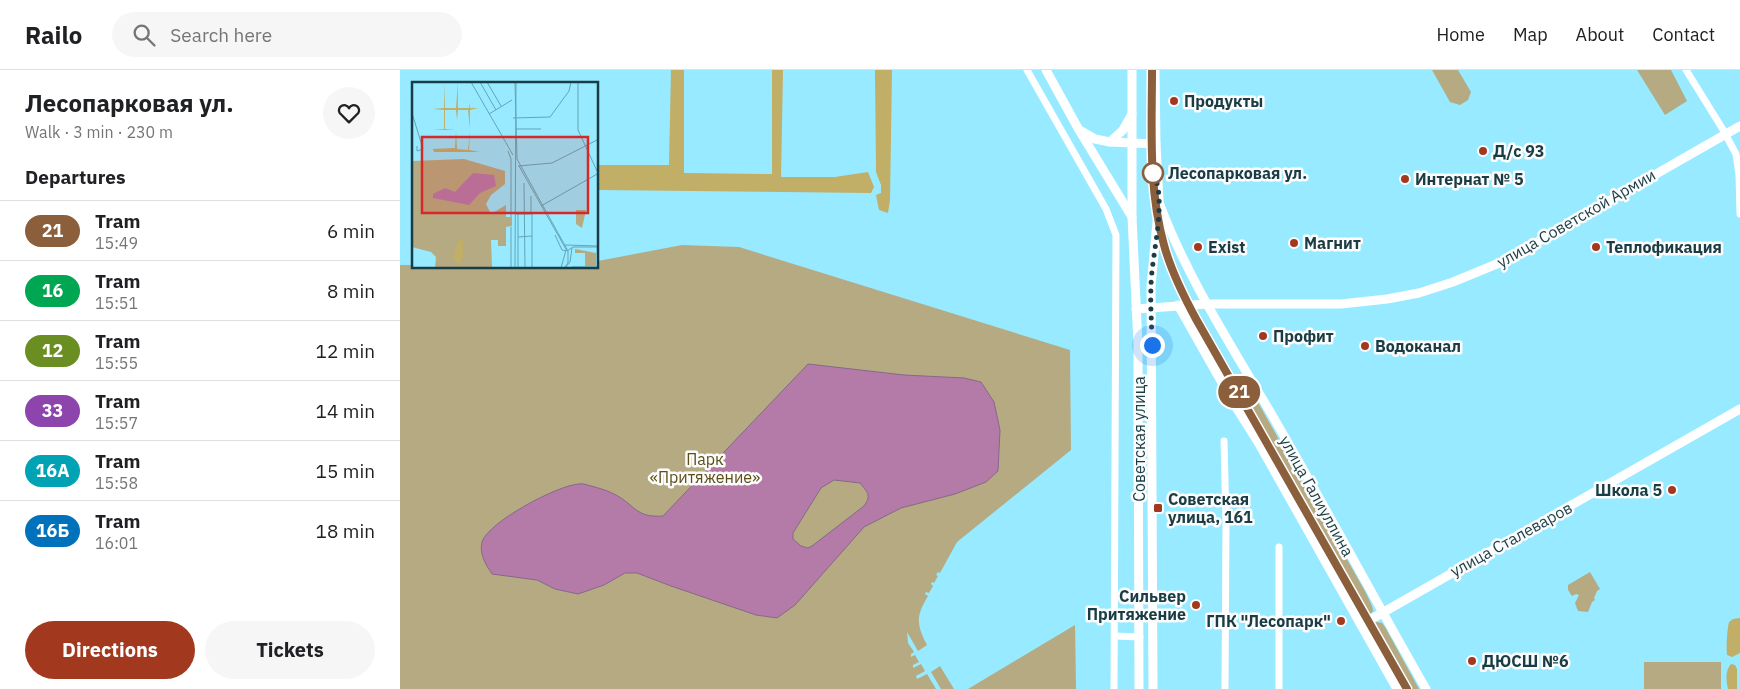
<!DOCTYPE html>
<html lang="en">
<head>
<meta charset="utf-8">
<style>
  :root { --surface:#fff; --page:#f6f6f6; --text:#202124; --muted:#757577; --line:#e0e0e0; --accent:#a2391f }
  body { margin:0; font-family:"IBM Plex Sans",sans-serif; background:var(--page); color:var(--text); height:100vh; display:flex; flex-direction:column; font-size:19px; white-space:nowrap }
  * { box-sizing:border-box; margin:0 }
  p { font-size:16px; color:var(--muted) }
  .icon { flex:none; width:28px; height:28px; fill:none; stroke:currentColor; stroke-width:2; stroke-linecap:round; stroke-linejoin:round }
  .map { position:relative; flex:1; overflow:hidden }
  .sheet { display:flex; flex-direction:column; background:var(--surface); width:400px }
  .sheet>* { flex:none }
  .badge { padding:0 10px; border-radius:16px; font-size:18px; line-height:32px }
  .you { position:absolute; width:25px; height:25px; margin:-12px; border:4px solid #fff; border-radius:50%; background:#1a73e8; box-shadow:0 0 0 8px #1a73e833 }
  .map>.badge { position:absolute; translate:-50% -50%; box-shadow:0 0 0 2px #fff }
  h2 { padding:0 25px; font-size:19px; line-height:45px }
  .round { display:grid; place-items:center; flex:none; width:52px; height:52px; border-radius:26px; background:var(--page) }
  .head { display:flex; align-items:center; justify-content:space-between; height:85px; padding:0 25px }
  h1 { font-size:24px; font-weight:700; line-height:38px }
  .button { display:flex; gap:10px; margin-top:auto; padding:10px 25px }
  .button a { flex:1; height:58px; border-radius:30px; background:var(--accent); color:#fff; font-size:20px; font-weight:700; line-height:58px; text-align:center }
  .button a+a { background:var(--page); color:var(--text) }
  ul { padding:0; list-style:none }
  li { display:flex; align-items:center; gap:15px; height:60px; padding:0 25px; border-top:1px solid var(--line) }
  li div { flex:1 }
  li b { display:block; font-size:19px }
  li em { font-style:normal }
  li .badge { min-width:55px; font-weight:700; text-align:center }
  header { display:flex; align-items:center; gap:30px; box-sizing:border-box; height:70px; padding:0 25px; background:var(--surface); border-bottom:1px solid var(--line) }
  header strong { font-size:24px }
  nav { display:flex; gap:28px; margin-inline-start:auto; font-size:18px }
  .search { width:350px; height:45px; background:var(--page); display:flex; align-items:center; gap:12px; box-sizing:border-box; padding:0 18px; border-radius:28px; color:var(--muted); font-size:19px }
  main { display:flex; flex:1; min-height:0 }
  .map>svg:first-child { display:block }
  .green { fill:#b5aa81 }
  .forest { fill:#c1ae67 }
  .water { fill:#b57ba8; stroke:#86688a; fill-rule:evenodd }
  .lines { fill:none; stroke-linecap:round; stroke-linejoin:round }
  .minor { stroke:#fff; stroke-width:7 }
  .major { stroke:#fff; stroke-width:9 }
  .tram { stroke:#315d67; stroke-width:1 }
  .line-casing { stroke:#fff; stroke-width:11 }
  .line { stroke:#8b5e3c; stroke-width:8 }
  .walk { stroke:#1a3d45; stroke-width:5; stroke-dasharray:0 9 }
  .poi-dot { fill:#a2391f; stroke:#fcfcfc; stroke-width:2 }
  .stop-dot { fill:#fff; stroke:#8b5e3c; stroke-width:2.5 }
  .labels { text-anchor:middle; stroke-width:5; stroke-linejoin:round; paint-order:stroke }
  .poi-label { font-size:16px; font-weight:bold; fill:#1a3d45; stroke:#fcfcfc; text-anchor:start }
  .stop-label { font-size:16px; font-weight:bold; fill:#1a3d45; stroke:#fcfcfc; text-anchor:start }
  .street-label { font-size:16px; fill:#1a3d45; stroke:#fcfcfc }
  .park-label { font-size:16px; fill:#5c4e18; stroke:#fcfcfc }
  .inset-road { fill:none; stroke:#65a5b5; stroke-width:1 }
  .view { fill:#d62828; fill-opacity:0.15; stroke:#d62828; stroke-width:2.5 }
  .inset-edge { fill:none; stroke:#1a3d45; stroke-width:2.5 }
</style>
</head>
<body>
<header>
<strong>Railo</strong>
<div class="search"><svg class="icon" aria-label="search" viewBox="0 0 24 24"><circle cx="10" cy="10" r="6"/><path d="M15 15l6 6"/></svg>Search here</div>
<nav><a>Home</a><a>Map</a><a>About</a><a>Contact</a></nav>
</header>
<main>
<section class="sheet">
<div class="head"><div><h1>Лесопарковая ул.</h1><p>Walk · 3 min · 230 m</p></div><a class="round"><svg class="icon" aria-label="heart" viewBox="0 0 24 24"><path d="M12 20l-8-8c-3-5 5-10 8-4 3-6 11-1 8 4z"/></svg></a></div>
<h2>Departures</h2>
<ul>
<li><span class="badge" style="background:#8b5e3c;color:#fff">21</span><div><b>Tram</b><p>15:49</p></div><em>6 min</em></li>
<li><span class="badge" style="background:#00a651;color:#fff">16</span><div><b>Tram</b><p>15:51</p></div><em>8 min</em></li>
<li><span class="badge" style="background:#6b8e23;color:#fff">12</span><div><b>Tram</b><p>15:55</p></div><em>12 min</em></li>
<li><span class="badge" style="background:#8e44ad;color:#fff">33</span><div><b>Tram</b><p>15:57</p></div><em>14 min</em></li>
<li><span class="badge" style="background:#00a3b4;color:#fff">16А</span><div><b>Tram</b><p>15:58</p></div><em>15 min</em></li>
<li><span class="badge" style="background:#0072bc;color:#fff">16Б</span><div><b>Tram</b><p>16:01</p></div><em>18 min</em></li>
</ul>
<div class="button"><a>Directions</a><a>Tickets</a></div>
</section>
<div class="map">
<svg width="1340" height="619" viewBox="0 0 1340 619">
  <rect width="100%" height="100%" fill="#97eaff"/>
  <!-- green -->
  <g class="green">
    <path d="M1032 0H1058L1071 22 1068 30 1060 35 1050 32Z"/>
    <path d="M1237 0H1271L1287 31 1265 45Z"/>
    <path d="M282 175 339 177 670 280 671 380 557 472 540 503 538 502 536 505 538 506 534 513 532 512 531 514 533 516 529 523 526 522 525 524 528 526C516 546 516 554 527 575L518 581 507 562 508 573 514 582 511 584V587L515 585 519 592 513 595V598L521 594 525 601 516 606 517 609 527 604 536 619H0V195H14V198H198V191Z"/>
    <path d="M856 329 966 523 972 536 973 541 967 547 847 334Z"/>
    <path d="M1190 502 1200 519 1197 521 1194 528 1195 530 1192 532 1188 542 1178 541 1175 533 1179 525 1176 524 1172 526 1168 520V515Z"/>
    <path d="M977 552 982 553 985 557 1019 619H1007L971 556 972 553Z"/>
    <path d="M675 555 676 619H568Z"/>
    <rect x="1244" y="592" width="77" height="27"/>
    <path d="M540 596 554 619H541L531 602Z"/>
  </g>
  <!-- forest -->
  <g class="forest">
    <path d="M271 0H284V103L372 104V0H383L381 107H435L468 102 474 117 471 123 198 120V95H269Z"/>
    <path d="M475 0H492L490 130 488 143 479 140 476 125 481 123V115L476 102Z"/>
    <path d="M1340 548V583L1332 587 1327 585C1326 577 1327 560 1329 552L1333 549Z"/>
    <path d="M1331 594 1335 595 1337 599V619H1328C1326 610 1325 601 1331 594Z"/>
  </g>
  <!-- water -->
  <path class="water" d="M408 294 504 305 564 308 581 312 594 332 600 360 598 401 586 412 555 424 501 438 464 457 395 535 377 548 356 545 271 516 237 503H225L204 515 178 524 155 519 137 510 92 504C86 495 79 484 82 472 88 452 158 415 179 414 183 413 187 415 191 416 199 418 209 421 216 425 236 436 236 448 263 446ZM434 410 460 413C467 422 472 425 464 436L412 476 408 478 401 476 393 469V463L421 418Z"/>
  <g class="lines">
    <!-- minor -->
    <g class="minor">
      <path d="M627 0 706 139 716 165 714 619"/>
      <path d="M1286 0 1322 58 1336 84 1339 105 1340 144"/>
      <path d="M824 371 826 452 825 619"/>
      <path d="M879 477V619"/>
      <path d="M715 566 740 567"/>
    </g>
    <!-- major -->
    <g class="major">
      <path d="M646 0 679 60 732 147"/>
      <path d="M732 0V147L738 274 739 619"/>
      <path d="M681 61 695 69 710 72 756 74"/>
      <path d="M710 72 723 60 732 44"/>
      <path d="M760 135C789 212 835 281 876 352 927 440 975 530 1026 619"/>
      <path d="M778 235 834 334 858 372 997 619"/>
      <path d="M736 239 807 234H941L987 229 1019 223 1053 212 1104 191 1340 56"/>
      <path d="M961 555 1340 339"/>
      <path d="M753 619 751 216 759 131 756 74 755 0"/>
    </g>
    <!-- tram -->
    <path class="tram" d="M750 0C750 48 746 99 755 146 762 183 776 217 794 250L1004 619"/>
  </g>
  <g class="lines">
    <defs>
      <path id="line" d="M752 0C752 58 748 118 764 175 771 201 783 225 796 249L1007 619"/>
    </defs>
    <!-- line casing -->
    <use href="#line" class="line-casing"/>
    <!-- line -->
    <use href="#line" class="line"/>
    <!-- walk -->
    <path class="walk" d="M752 275C752 256 750 236 751 217 751 186 768 130 753 103"/>
  </g>
  <!-- markers -->
  <g class="poi-dot">
    <circle cx="774" cy="31" r="5"/>
    <circle cx="1083" cy="81" r="5"/>
    <circle cx="1005" cy="109" r="5"/>
    <circle cx="894" cy="173" r="5"/>
    <circle cx="798" cy="177" r="5"/>
    <circle cx="1196" cy="177" r="5"/>
    <circle cx="863" cy="266" r="5"/>
    <circle cx="965" cy="276" r="5"/>
    <circle cx="1272" cy="420" r="5"/>
    <rect x="753" y="433" width="10" height="10" rx="2.5"/>
    <circle cx="796" cy="535" r="5"/>
    <circle cx="941" cy="551" r="5"/>
    <circle cx="1072" cy="591" r="5"/>
  </g>
  <circle class="stop-dot" cx="753" cy="103" r="10"/>
  <g class="labels">
    <!-- poi labels -->
    <g class="poi-label">
      <text x="784" y="37">Продукты</text>
      <text x="1093" y="87">Д/с 93</text>
      <text x="1015" y="115">Интернат № 5</text>
      <text x="904" y="179">Магнит</text>
      <text x="808" y="183">Exist</text>
      <text x="1206" y="183">Теплофикация</text>
      <text x="873" y="272">Профит</text>
      <text x="975" y="282">Водоканал</text>
      <text x="1262" y="426" text-anchor="end">Школа 5</text>
      <text x="768" y="435">Советская<tspan x="768" dy="18">улица, 161</tspan></text>
      <text x="786" y="532" text-anchor="end">Сильвер<tspan x="786" dy="18">Притяжение</tspan></text>
      <text x="931" y="557" text-anchor="end">ГПК "Лесопарк"</text>
      <text x="1082" y="597">ДЮСШ №6</text>
    </g>
    <!-- stop labels -->
    <g class="stop-label">
      <text x="768" y="109">Лесопарковая ул.</text>
    </g>
    <!-- street labels -->
    <g class="street-label">
      <text transform="translate(1176 148) rotate(-30)" y="6">улица Советской Армии</text>
      <text transform="translate(739 369) rotate(-90)" y="6">Советская улица</text>
      <text transform="translate(917 426) rotate(61)" y="6">улица Галиуллина</text>
      <text transform="translate(1111 469) rotate(-29)" y="6">улица Сталеваров</text>
    </g>
    <!-- park labels -->
    <g class="park-label">
      <text x="305" y="395">Парк<tspan x="305" dy="18">«Притяжение»</tspan></text>
    </g>
  </g>
  <!-- overview -->
  <g transform="translate(12 12)">
    <rect width="186" height="186" fill="#97eaff"/>
    <path d="M52 77 93 89V102L79 113 74 122 79 132 94 123V135H100V144L94 145V164H86V158H79L80 186H23L24 175 19 170 0 165V79ZM164 128H174L170 146 164 142ZM163 167 184 171V184H173V171H163Z" fill="#b5aa81"/>
    <path d="M33 0V26H44L46 0V26H57L58 20V26H66L58 28V47L56 28H46L45 38 44 28H33V47L43 48H21L32 47V28L21 27 32 26ZM58 48 57 68 68 70H22L21 67 43 66 44 49 45 67 56 68ZM51 156V174L48 182 41 177 46 159Z" fill="#c1ae67"/>
    <path d="M61 91 82 93 84 104 68 111 57 123 21 116V112L33 106 43 110Z" fill="#b57ba8"/>
    <path class="inset-road" d="M59 0 101 73M68 0 84 28M75 0 89 24M103 0 105 77 156 169V181L152 186M166 0V48L186 91M0 31 11 67 5 69V64M77 32 100 18M101 36 138 35 157 9 159 0M104 47H129M96 69 99 77V135M106 84 140 81 187 57M107 84 155 169 161 165H187M112 101 113 186M119 114V132M129 124 187 91M103 132H120V186M106 132V155L120 154M99 145V186M143 153 150 168 154 169M106 155V186M153 163 187 164M160 185H187M103 186 104 0M149 186 154 168M153 186 158 180 160 166"/>
    <path class="view" d="M10 55H176V131H10Z"/>
    <rect width="186" height="186" class="inset-edge"/>
  </g>
</svg>
<div class="you" style="left:752px;top:275px"></div>
<b class="badge" style="left:839px;top:322px;background:#8b5e3c;color:#fff">21</b>
</div>
</main>
</body>
</html>
